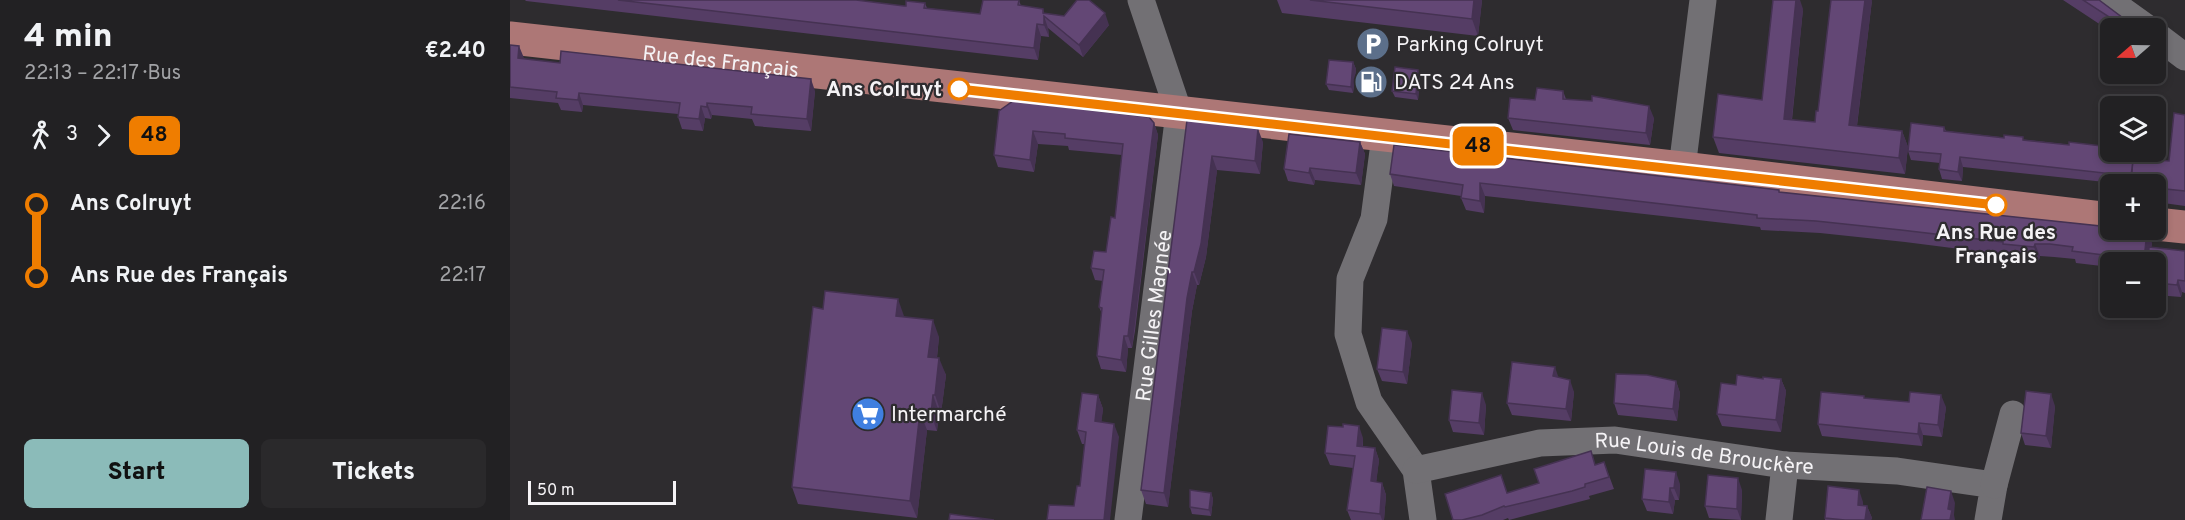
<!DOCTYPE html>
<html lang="en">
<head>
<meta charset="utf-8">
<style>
  :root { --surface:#222123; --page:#2a292b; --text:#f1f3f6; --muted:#a2a3a6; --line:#3f3e41; --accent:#8bbbb9 }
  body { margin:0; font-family:Overpass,sans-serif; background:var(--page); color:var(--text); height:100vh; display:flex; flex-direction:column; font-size:22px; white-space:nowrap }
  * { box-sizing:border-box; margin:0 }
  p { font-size:20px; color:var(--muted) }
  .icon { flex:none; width:33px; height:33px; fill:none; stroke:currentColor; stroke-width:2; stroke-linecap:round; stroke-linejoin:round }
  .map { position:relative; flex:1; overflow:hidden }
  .sheet { display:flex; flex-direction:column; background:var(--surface); width:510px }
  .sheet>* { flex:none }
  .badge { padding:0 12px; border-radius:9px; font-size:21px; line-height:39px }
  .needle { width:39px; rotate:250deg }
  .tools { position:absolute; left:1590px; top:18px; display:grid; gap:12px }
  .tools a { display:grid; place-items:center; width:66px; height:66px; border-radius:9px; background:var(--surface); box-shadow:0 3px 9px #0003,0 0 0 2px var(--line); font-size:30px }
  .scale { position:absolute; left:18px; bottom:15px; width:148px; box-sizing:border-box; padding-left:6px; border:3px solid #f5f3f6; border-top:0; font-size:16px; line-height:21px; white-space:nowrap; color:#f5f3f6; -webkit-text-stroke:4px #2e2c2f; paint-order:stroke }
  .map>.badge { position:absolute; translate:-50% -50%; box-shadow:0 0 0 3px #fff }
  .legs { display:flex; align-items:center; gap:9px; height:66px; padding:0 24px; font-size:20px }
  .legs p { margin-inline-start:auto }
  .headline { display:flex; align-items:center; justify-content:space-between; height:102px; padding:0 24px }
  h1 { font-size:33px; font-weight:800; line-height:45px }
  .primary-button { display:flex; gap:12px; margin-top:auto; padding:12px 24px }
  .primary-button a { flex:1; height:69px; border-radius:9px; background:var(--accent); color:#111; font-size:24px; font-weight:800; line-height:69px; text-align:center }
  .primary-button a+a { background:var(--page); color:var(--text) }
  ul { padding:0 24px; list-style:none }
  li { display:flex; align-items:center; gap:21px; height:72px; font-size:22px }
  li i { display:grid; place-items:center; width:9px; height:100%; margin:0 8px; background:currentColor }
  li i::after { content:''; width:15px; height:15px; margin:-8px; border:4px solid; border-radius:50%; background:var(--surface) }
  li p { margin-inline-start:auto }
  li:first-child i { background:linear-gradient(#0000 50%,currentColor 0) }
  li:last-child i { background:linear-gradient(currentColor 50%,#0000 0) }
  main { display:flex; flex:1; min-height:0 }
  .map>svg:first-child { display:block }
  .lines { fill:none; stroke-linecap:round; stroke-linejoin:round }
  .minor { stroke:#727074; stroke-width:27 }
  .major { stroke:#ad7776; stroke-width:33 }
  .wall { fill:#553d65 }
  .shaded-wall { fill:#453252 }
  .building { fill:#634775; stroke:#453252; stroke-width:1.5 }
  .line-1-casing { stroke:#fff; stroke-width:14 }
  .line-1 { stroke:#ef7d00; stroke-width:9 }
  .stop-1-dot { fill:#fff; stroke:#ef7d00; stroke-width:3 }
  .labels { text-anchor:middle; stroke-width:4.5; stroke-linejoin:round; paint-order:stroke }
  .poi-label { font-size:21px; fill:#f5f3f6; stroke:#2e2c2f; text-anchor:start }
  .street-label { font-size:21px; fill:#f5f3f6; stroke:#2e2c2f }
  .stop-label { font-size:21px; font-weight:bold; fill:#f5f3f6; stroke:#2e2c2f; text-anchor:end }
</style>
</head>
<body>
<main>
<section class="sheet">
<div class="headline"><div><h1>4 min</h1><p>22:13 – 22:17 · Bus</p></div><b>€2.40</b></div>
<div class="legs"><svg class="icon" aria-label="walk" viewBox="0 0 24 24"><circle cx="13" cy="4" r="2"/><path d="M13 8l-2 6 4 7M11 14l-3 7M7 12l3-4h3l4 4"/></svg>3<svg class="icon" aria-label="forward" viewBox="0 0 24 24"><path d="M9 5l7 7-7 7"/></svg><b class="badge" style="background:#ef7d00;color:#111">48</b></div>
<ul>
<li><i style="color:#ef7d00"></i><b>Ans Colruyt</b><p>22:16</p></li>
<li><i style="color:#ef7d00"></i><b>Ans Rue des Français</b><p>22:17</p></li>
</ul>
<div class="primary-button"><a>Start</a><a>Tickets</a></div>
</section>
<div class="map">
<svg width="1675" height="520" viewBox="0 0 1675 520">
  <rect width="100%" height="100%" fill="#2e2c2f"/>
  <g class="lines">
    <!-- minor -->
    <g class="minor">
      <path d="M1598 0 1637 28"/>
      <path d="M1646 35 1675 57"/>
      <path d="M875 136 864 219 840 279 838 334 859 402 906 470 913 520"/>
      <path d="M1172 168 1193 0"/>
      <path id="s1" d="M906 470 1030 443 1105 440 1275 465 1387 471 1484 485 1478 520"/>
      <path d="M1484 485 1503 414"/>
      <path id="s2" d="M618 520 669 113 631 0"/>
      <path d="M1269 520 1275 465"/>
    </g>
    <!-- major -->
    <g class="major">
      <path id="s3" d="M0 38 1172 168 1600 219"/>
      <path d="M1646 224 1675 227"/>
    </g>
  </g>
  <!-- wall -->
  <g class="wall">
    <path d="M15 0H346L394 6 415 3 417 8 470 14 509 0 511 6 533 9 534 13 599 25 573 57 538 28 539 37 531 36 528 60 16 1Z"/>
    <path d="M767 0H972L968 36 772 13Z"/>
    <path d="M1362 0 1347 126 1392 131 1398 147 1395 174 1209 153 1203 137 1252 100 1293 9 1282 120 1305 122 1308 111Z"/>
    <path d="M1553 0H1589L1621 24 1623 28H1600V31Z"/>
    <path d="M0 45 14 59 305 91 301 131 245 126 242 119 202 115 201 119 195 118 193 131 172 129 168 117V114L73 105 72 112 51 110 48 103 0 98Z"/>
    <path d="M843 62 846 69 843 93 819 90 816 84Z"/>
    <path d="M910 76 908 100 885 97 882 91Z"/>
    <path d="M1053 91 1056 99 1144 118 1140 145 1003 130 998 118 1025 100Z"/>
    <path d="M489 111 644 123 648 135 625 331 622 348H618L616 372 591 369 587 356 592 314 589 307 593 281 585 280 581 268 596 252 605 218 612 155 559 150 558 146 528 144 524 172 488 167 484 155Z"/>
    <path d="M1675 115V206L1646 202V184H1614L1453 167 1452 181 1432 179 1429 169 1430 163 1401 160 1398 151 1434 127 1436 131 1625 152 1627 158 1659 161Z"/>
    <path d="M677 120 753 142 750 174 707 170 696 257 689 285H687L682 311 658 507 636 504 631 490Z"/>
    <path d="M850 142 855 154 851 185 805 180 804 185 778 181 774 169Z"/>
    <path d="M880 174 1269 190V192L1637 231 1642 244 1641 247 1675 251V293L1672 292 1671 297 1646 295V262H1600V267L1566 263 1565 259 1544 257 1530 256 1529 260 1497 256V255L1395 242 1310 233 1251 230 1250 227 975 196 974 213 956 210 951 198V196L884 186Z"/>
    <path d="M313 309 394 317 429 337 427 358 436 375 431 413 429 412 427 431 417 430 407 518 288 504 282 487Z"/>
    <path d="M902 343 897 384 872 381 867 369Z"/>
    <path d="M1049 378 1064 392 1061 421 1002 415 997 403Z"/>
    <path d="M1271 379 1276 391 1271 432 1212 426 1207 414 1226 385Z"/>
    <path d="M1166 381 1170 393 1167 421 1108 415 1104 403Z"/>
    <path d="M588 395 593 409 591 422 609 437 564 506 570 486 575 444H572L567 430Z"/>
    <path d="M1355 399 1436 407 1432 437 1413 435 1412 446 1312 436 1308 424Z"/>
    <path d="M976 405 974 435 943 432 939 420Z"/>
    <path d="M1545 406 1541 448 1515 445 1511 433Z"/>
    <path d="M853 438V446L865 448 869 460 866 482 872 483 876 495 874 520H841L837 510 843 468 820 465 815 453Z"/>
    <path d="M1094 462 1104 489 1079 496 1080 499 999 520 998 518 993 520H943L998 493Z"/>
    <path d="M1170 484 1169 500H1165L1163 514 1137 511 1132 499Z"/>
    <path d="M1232 490 1231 520 1199 518 1195 506Z"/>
    <path d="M701 493 703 499 701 516 682 514 680 507Z"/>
    <path d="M1353 502V505L1357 506 1362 518 1361 520H1315V518Z"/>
  </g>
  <!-- shaded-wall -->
  <g class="shaded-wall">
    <path d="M964 0H972L968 36 962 19Z"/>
    <path d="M1286 0H1290L1293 9 1280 136 1274 119Z"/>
    <path d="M1355 0H1362L1345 141 1339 125Z"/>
    <path d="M595 13 599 25 573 57 569 45Z"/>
    <path d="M534 16 538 28 539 37 534 25Z"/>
    <path d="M527 24 531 36 528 60 524 48Z"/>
    <path d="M9 46 14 58H8Z"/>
    <path d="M843 62 846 69 843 93 841 87Z"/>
    <path d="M908 70 910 76 908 100 906 94Z"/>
    <path d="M301 79 305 91 301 131 297 119Z"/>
    <path d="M69 93 73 105 72 112 68 100Z"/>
    <path d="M197 103 202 115 201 119 197 107Z"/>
    <path d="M191 106 195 118 193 131 189 119Z"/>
    <path d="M1139 106 1144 118 1140 145 1136 133Z"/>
    <path d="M644 123 648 135 622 348 618 336Z"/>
    <path d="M748 129 753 142 750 174 745 161Z"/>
    <path d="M523 131 528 144 524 172 520 160Z"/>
    <path d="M1392 131 1398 147 1395 174 1389 158Z"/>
    <path d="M850 142 855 154 851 185 846 173Z"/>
    <path d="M1624 152H1625L1627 159 1621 176Z"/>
    <path d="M702 156 707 170 696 257 689 285 684 272Z"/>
    <path d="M1450 157 1453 167 1452 181 1448 172Z"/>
    <path d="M800 168 805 180 804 185 799 173Z"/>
    <path d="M970 183 975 196 974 213 970 201Z"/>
    <path d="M1637 231 1642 244 1639 262H1635L1634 260Z"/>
    <path d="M1525 244 1530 256 1529 260 1524 247Z"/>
    <path d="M682 272 687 285 682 311 658 507 654 493 677 298Z"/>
    <path d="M1668 280 1672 292 1671 297 1667 285Z"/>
    <path d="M388 299 394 316H386Z"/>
    <path d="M423 320 429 337 425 374 418 357Z"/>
    <path d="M897 331 902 343 897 384 893 372Z"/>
    <path d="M614 336 618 348 616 372 611 360Z"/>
    <path d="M429 358 436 375 431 413 425 395Z"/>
    <path d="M1045 367 1049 379 1043 376Z"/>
    <path d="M1271 379 1276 391 1271 432 1266 420Z"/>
    <path d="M1060 380 1064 392 1061 421 1056 409Z"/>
    <path d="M1166 381 1170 393 1167 421 1163 409Z"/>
    <path d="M972 393 976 405 974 435 969 423Z"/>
    <path d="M1541 394 1545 406 1541 448 1536 436Z"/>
    <path d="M423 395 429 412 427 431 421 414Z"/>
    <path d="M588 395 593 409 590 435 585 421Z"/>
    <path d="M1431 395 1436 407 1432 437 1428 425Z"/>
    <path d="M410 412 417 430 407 518 400 501Z"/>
    <path d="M1409 423 1413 435 1412 446 1408 434Z"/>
    <path d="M604 424 609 437 600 520H594Z"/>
    <path d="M849 426 853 438 852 458 847 446Z"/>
    <path d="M865 448 869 460 865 493 861 481Z"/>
    <path d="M1166 472 1170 484 1169 500 1164 488Z"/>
    <path d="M1228 478 1232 490 1231 520 1227 509Z"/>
    <path d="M872 483 876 495 874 520H872L870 514Z"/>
    <path d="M1160 488 1165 500 1163 514 1159 502Z"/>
    <path d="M1349 490 1353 502 1352 517 1348 505Z"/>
    <path d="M1441 491 1445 503 1444 515 1445 520H1440L1438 509Z"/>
    <path d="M701 493 703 499 701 516 699 510Z"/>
    <path d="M1357 506 1362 518 1361 520H1355Z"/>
  </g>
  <!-- building -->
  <g class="building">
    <path d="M108 0H346L394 6H396V1L415 3 414 8 470 14 473 0H509L508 5 533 9V13L554 16 567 0H579L595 13 569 45 534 16V25L527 24 524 48Z"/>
    <path d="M800 0H964L962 19Z"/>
    <path d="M1263 0H1286L1274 119 1305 122 1306 111H1308L1321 0H1355L1339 125 1392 131 1389 158 1203 137 1208 94 1252 100Z"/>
    <path d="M1573 0H1589L1621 24 1618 28H1616Z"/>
    <path d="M0 45 9 46 8 58 50 63 51 51 301 79 297 119 241 114 242 107 197 103V107L191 106 189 119 168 117 170 103 69 93 68 100 46 98 47 92 0 87Z"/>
    <path d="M819 60 843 62 841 87 816 84Z"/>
    <path d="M885 67 908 70 906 94 882 91Z"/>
    <path d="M1027 88 1053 91V99L1082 101V96L1139 106 1136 133 998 118 1000 98 1025 100Z"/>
    <path d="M503 101 639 117 644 123 620 319 618 336H614L611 360 587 356 592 308 589 307 594 270 581 268 584 251 596 252 601 217 605 218 613 144 555 138V134L523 131 520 160 484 155 489 111Z"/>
    <path d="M1664 113 1675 115V191L1646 188V184H1621L1623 158 1659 161Z"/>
    <path d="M677 120 748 129 745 161 702 156 691 244 684 272H682L677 298 654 493 631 490Z"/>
    <path d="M1401 123 1434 127V131L1494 138V135L1513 137V140L1559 145V142L1600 147V152H1624L1621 176 1450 157 1448 172 1429 169 1431 154 1398 151Z"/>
    <path d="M779 134 850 142 846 173 800 168 799 173 774 169Z"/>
    <path d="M884 145 1201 182 1269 190V192L1600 227V230H1619L1637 231 1634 260 1562 251 1563 247 1540 244H1525L1524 247 1493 244V242L1391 230 1306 221 1247 218V215L970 183V201L951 198 953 185 880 174Z"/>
    <path d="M1639 247 1675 251V281L1668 280 1667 285 1646 283V262H1638Z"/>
    <path d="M315 291 388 299 386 316 423 320 418 357 429 358 425 395H423L421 414 410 412 400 501 282 487 303 307 313 309Z"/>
    <path d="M872 328 897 331 893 372 867 369Z"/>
    <path d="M1002 362 1045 367 1043 376 1060 380 1056 409 997 403Z"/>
    <path d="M1106 374 1137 375 1166 381 1163 409 1104 403Z"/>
    <path d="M1227 375 1253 379V377L1271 379 1266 420 1207 414 1211 383 1226 385Z"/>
    <path d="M942 390 972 393 969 423 939 420Z"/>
    <path d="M1516 391 1541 394 1536 436 1511 433Z"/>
    <path d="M1311 392 1354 396V398L1399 402 1400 392 1431 395 1428 425 1409 423 1408 434 1308 424Z"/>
    <path d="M572 393 588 395 585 421 604 424 594 520H537L539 505 564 506 567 486H570L576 432 567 430Z"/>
    <path d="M833 424 849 426 847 446 865 448 861 481 872 483 870 514 837 510 845 456 815 453 818 426 833 427Z"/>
    <path d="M1081 451 1085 465 1094 462 1099 477 1075 484V487L1062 491 995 507 994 506 972 515 952 520H943L935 494 991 475 997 493 1029 483 1024 469Z"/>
    <path d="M1135 469 1166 472 1164 488H1160L1159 502 1132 499Z"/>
    <path d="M1198 475 1228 478 1227 509 1195 506Z"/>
    <path d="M1318 486 1349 490 1348 505 1357 506 1355 520H1335L1315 518Z"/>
    <path d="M1417 487 1441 491 1438 509 1442 510 1440 520H1411Z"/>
    <path d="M680 490 701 493 699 510 680 507Z"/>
    <path d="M440 514 484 520H439Z"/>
  </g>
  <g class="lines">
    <defs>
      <path id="line-1" d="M449 89 1486 205"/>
    </defs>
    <!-- line-1 casing -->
    <use href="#line-1" class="line-1-casing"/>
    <!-- line-1 -->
    <use href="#line-1" class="line-1"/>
  </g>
  <!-- icons -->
  <defs>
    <symbol id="parking-disc" viewBox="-11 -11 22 22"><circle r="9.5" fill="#5c6f8a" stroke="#2e2c2f"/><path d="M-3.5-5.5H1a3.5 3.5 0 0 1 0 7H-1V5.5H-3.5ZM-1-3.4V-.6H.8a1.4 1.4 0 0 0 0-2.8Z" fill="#fff"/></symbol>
    <symbol id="fuel-disc" viewBox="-11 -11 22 22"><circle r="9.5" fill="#5c6f8a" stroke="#2e2c2f"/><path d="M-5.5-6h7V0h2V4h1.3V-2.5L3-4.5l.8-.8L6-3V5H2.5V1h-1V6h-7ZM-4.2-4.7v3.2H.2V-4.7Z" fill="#fff"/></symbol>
    <symbol id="supermarket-disc" viewBox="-11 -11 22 22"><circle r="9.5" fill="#3f7fe0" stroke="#2e2c2f"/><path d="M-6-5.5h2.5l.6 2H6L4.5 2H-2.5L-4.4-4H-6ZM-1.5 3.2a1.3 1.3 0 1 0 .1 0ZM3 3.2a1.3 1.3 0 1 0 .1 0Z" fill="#fff"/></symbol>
  </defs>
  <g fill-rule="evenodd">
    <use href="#parking-disc" x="844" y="25" width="38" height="38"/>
    <use href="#fuel-disc" x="842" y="63" width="38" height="38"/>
    <use href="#supermarket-disc" x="339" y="395" width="38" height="38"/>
  </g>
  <!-- markers -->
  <g class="stop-1-dot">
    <circle cx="449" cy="89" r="10"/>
    <circle cx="1486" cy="205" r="10"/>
  </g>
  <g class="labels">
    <!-- poi labels -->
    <g class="poi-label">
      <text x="886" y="51">Parking Colruyt</text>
      <text x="884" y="89">DATS 24 Ans</text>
      <text x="381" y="421">Intermarché</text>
    </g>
    <!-- street labels -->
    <g class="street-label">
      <text dy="7" stroke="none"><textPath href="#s3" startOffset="212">Rue des Français</textPath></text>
      <text dy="7" stroke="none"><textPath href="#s2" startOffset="206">Rue Gilles Magnée</textPath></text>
      <text dy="7" stroke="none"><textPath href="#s1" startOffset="292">Rue Louis de Brouckère</textPath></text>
    </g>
    <!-- stop labels -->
    <g class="stop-label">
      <text x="432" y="96">Ans Colruyt</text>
      <text x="1486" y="239" text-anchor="middle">Ans Rue des<tspan x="1486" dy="24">Français</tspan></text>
    </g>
  </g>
</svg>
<div class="tools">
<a><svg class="needle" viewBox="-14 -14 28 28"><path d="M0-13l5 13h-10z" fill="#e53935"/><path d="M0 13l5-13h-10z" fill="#a2a3a6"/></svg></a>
<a><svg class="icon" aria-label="layers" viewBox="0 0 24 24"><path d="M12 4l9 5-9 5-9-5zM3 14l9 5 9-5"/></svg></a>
<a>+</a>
<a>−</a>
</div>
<div class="scale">50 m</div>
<b class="badge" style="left:968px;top:146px;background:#ef7d00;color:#111">48</b>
</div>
</main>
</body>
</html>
